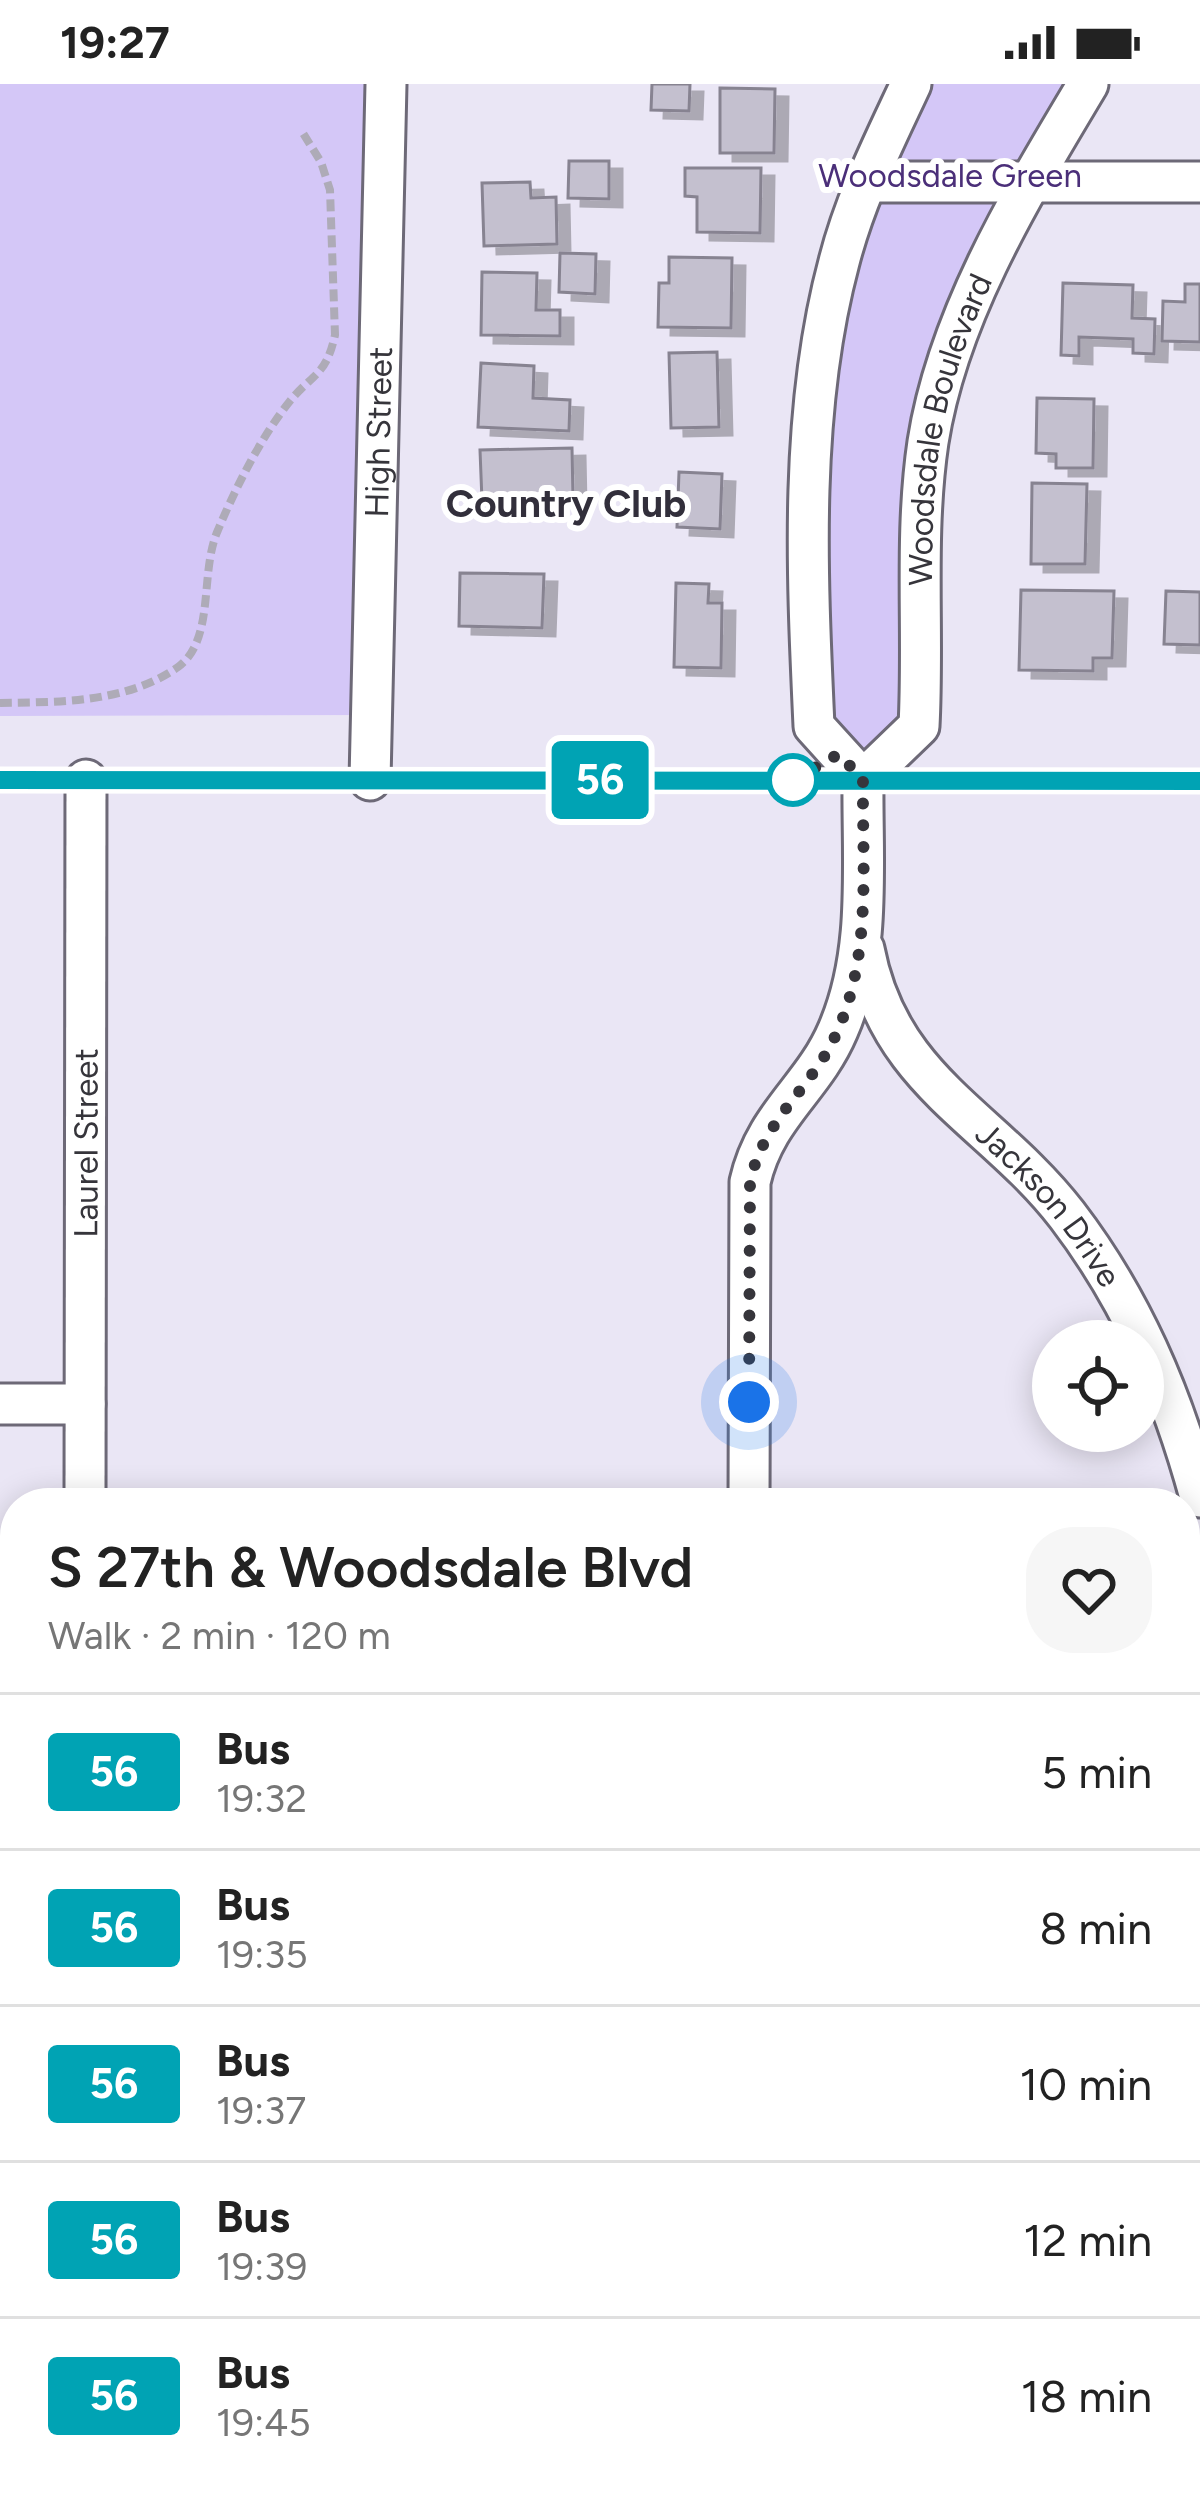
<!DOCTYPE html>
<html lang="en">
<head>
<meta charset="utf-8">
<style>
  :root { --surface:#fff; --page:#f6f6f6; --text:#222; --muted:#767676; --line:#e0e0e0 }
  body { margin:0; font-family:Figtree,sans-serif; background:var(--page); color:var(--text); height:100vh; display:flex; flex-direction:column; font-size:45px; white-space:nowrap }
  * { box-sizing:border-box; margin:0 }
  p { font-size:39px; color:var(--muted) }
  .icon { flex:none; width:66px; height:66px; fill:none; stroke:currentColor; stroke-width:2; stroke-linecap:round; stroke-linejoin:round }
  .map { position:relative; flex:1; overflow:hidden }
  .side { position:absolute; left:0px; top:1404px; width:1200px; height:1008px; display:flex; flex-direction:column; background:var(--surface); border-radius:48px 48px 0 0; box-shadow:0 6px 30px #0003 }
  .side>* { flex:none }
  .badge { padding:0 24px; border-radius:9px; font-size:42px; line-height:78px }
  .buttons { position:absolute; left:1032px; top:1236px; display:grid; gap:24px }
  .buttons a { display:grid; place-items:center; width:132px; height:132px; border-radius:50%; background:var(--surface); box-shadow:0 6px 30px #0003; font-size:60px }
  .you { position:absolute; width:60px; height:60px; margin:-30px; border:9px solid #fff; border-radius:50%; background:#1a73e8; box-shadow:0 0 0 18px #1a73e833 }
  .map>.badge { position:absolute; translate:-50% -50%; box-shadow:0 0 0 6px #fff }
  .round { display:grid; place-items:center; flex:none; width:126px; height:126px; border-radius:48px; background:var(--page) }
  .head { display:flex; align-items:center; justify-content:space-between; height:204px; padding:0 48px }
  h1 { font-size:57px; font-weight:600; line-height:90px }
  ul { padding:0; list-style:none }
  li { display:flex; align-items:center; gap:36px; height:156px; padding:0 48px; border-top:3px solid var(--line) }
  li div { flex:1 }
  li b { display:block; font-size:45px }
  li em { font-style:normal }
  li .badge { min-width:132px; font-weight:700; text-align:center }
  .status { display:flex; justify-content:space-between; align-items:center; height:84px; padding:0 60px; background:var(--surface); direction:ltr }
  .status svg { height:33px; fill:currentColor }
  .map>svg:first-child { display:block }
  .green { fill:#d4c7f7 }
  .building { fill:#c4c0cf; stroke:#878391; stroke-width:3; filter:url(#shadow) }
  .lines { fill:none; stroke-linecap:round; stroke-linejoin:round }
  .minor-casing { stroke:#6d6977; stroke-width:45 }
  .path { stroke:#aeabb7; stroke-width:8; stroke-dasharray:12 6; stroke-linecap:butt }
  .minor { stroke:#fff; stroke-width:39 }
  .line-casing { stroke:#fff; stroke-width:27 }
  .line { stroke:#00a3b4; stroke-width:18 }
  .walk { stroke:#36353b; stroke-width:12; stroke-dasharray:0 21.6 }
  .stop-dot { fill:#fff; stroke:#00a3b4; stroke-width:6 }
  .labels { text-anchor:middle; stroke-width:12; stroke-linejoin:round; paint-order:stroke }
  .park-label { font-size:33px; fill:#4b2f79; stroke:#fff }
  .street-label { font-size:33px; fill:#36353b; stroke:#fff }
  .quarter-label { font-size:39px; font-weight:bold; fill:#322f3b; stroke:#fff }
</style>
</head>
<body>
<div class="status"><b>19:27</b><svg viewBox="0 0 49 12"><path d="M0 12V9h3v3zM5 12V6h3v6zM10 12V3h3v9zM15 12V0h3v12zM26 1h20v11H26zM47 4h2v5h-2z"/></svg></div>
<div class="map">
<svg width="1200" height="2412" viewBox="0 0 1200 2412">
  <defs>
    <filter id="shadow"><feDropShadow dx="13" dy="8" stdDeviation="0" flood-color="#0004"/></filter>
  </defs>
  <rect width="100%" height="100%" fill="#eae6f5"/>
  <!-- green -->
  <g class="green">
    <path d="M0 0H386L371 631 0 632Z"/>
    <path d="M911 0H1088L952 270 919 642 863 696 814 629 821 266Z"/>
  </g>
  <!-- building -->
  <g class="building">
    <path d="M652 0H690L689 27 651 26Z"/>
    <path d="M720 4 775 5 774 69H720Z"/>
    <path d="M569 77H609V115L568 114Z"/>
    <path d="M685 84H761L760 149 697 148V113L685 112Z"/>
    <path d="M530 98 531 114 556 113 557 160 484 162 482 99Z"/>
    <path d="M560 169 596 170 595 210 559 208Z"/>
    <path d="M669 173 732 174 731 244 658 243 659 199H669Z"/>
    <path d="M482 188 537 189 536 226H560V252L481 251Z"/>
    <path d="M1063 199 1133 201 1132 234 1155 235 1154 270 1133 269V255L1079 253V272L1061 271Z"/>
    <path d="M1185 200H1200V258L1162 257 1163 217 1185 218Z"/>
    <path d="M717 268 719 343 671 344 669 269Z"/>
    <path d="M481 279 534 282 533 314 570 316 569 347 478 343Z"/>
    <path d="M1037 314 1094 315 1093 384H1056V370L1036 369Z"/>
    <path d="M572 364 573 414 482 417 480 366Z"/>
    <path d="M679 388 722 390 720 445 677 443Z"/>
    <path d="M1032 399 1087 400 1085 480H1031Z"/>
    <path d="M460 489 544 490 542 544 459 542Z"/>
    <path d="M676 499 709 500 708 519H722L721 584 674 583Z"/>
    <path d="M1021 506 1114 507 1112 574H1093V587L1019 586Z"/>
    <path d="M1166 507 1200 508V561L1164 560Z"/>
    <path d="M0 1546H11L10 1606H0Z"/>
  </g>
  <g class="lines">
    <defs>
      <g id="minor">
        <path d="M865 98H1200"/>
        <path id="s1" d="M370 696 386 0"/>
        <path id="s2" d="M863 696 919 642C924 548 914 452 928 358 948 230 1023 109 1088 0"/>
        <path id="s3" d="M864 865C889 998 991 1033 1067 1131 1132 1216 1172 1310 1200 1413"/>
        <path d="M0 1320H85"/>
        <path id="s4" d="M85 1419 86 696"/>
        <path d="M749 1419 750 1098C765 1031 813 1005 838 946 872 868 862 779 863 696L814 642C807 490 799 327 839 178 855 115 884 58 911 0"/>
        <path d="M1185 1936 1200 1935"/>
        <path d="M0 1938H15"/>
        <path d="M746 2412V2397"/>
      </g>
    </defs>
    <!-- minor casing -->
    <use href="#minor" class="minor-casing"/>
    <!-- path -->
    <path class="path" d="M0 619C60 618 127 619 178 583 216 555 199 488 218 446 236 403 261 353 290 317 313 289 326 292 335 251L330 106 321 78 301 46"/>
    <!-- minor -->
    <use href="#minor" class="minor"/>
  </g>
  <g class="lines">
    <defs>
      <path id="line" d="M0 696 1200 697"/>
    </defs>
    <!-- line casing -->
    <use href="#line" class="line-casing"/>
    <!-- line -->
    <use href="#line" class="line"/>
    <!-- walk -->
    <path class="walk" d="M749 1318 750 1098C765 1031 813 1005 838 946 872 868 862 779 863 696L839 670 793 696"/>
  </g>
  <!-- markers -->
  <circle class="stop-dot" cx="793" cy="696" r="24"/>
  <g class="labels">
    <!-- park labels -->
    <g class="park-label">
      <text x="950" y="103">Woodsdale Green</text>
    </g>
    <!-- street labels -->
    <g class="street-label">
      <text dy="12" stroke="none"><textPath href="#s2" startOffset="378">Woodsdale Boulevard</textPath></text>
      <text dy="12" stroke="none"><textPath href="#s1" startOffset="348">High Street</textPath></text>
      <text dy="12" stroke="none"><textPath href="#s4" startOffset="360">Laurel Street</textPath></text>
      <text dy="12" stroke="none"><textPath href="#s3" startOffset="321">Jackson Drive</textPath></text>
    </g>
    <!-- quarter labels -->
    <g class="quarter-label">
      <text x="566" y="433">Country Club</text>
    </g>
  </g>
</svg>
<div class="buttons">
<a><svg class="icon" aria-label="locate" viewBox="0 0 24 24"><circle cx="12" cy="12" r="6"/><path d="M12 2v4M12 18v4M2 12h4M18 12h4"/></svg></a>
</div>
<div class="you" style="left:749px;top:1318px"></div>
<b class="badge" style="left:600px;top:696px;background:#00a3b4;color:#fff">56</b>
<section class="side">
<div class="head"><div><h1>S 27th &amp; Woodsdale Blvd</h1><p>Walk · 2 min · 120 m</p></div><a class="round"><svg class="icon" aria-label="heart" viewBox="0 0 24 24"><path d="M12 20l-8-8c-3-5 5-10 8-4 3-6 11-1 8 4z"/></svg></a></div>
<ul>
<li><span class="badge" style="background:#00a3b4;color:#fff">56</span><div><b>Bus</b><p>19:32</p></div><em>5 min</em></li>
<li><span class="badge" style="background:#00a3b4;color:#fff">56</span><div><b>Bus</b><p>19:35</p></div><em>8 min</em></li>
<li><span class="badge" style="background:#00a3b4;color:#fff">56</span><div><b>Bus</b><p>19:37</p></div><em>10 min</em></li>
<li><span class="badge" style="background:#00a3b4;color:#fff">56</span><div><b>Bus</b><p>19:39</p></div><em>12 min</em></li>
<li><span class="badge" style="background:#00a3b4;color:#fff">56</span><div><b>Bus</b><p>19:45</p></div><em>18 min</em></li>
</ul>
</section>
</div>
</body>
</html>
